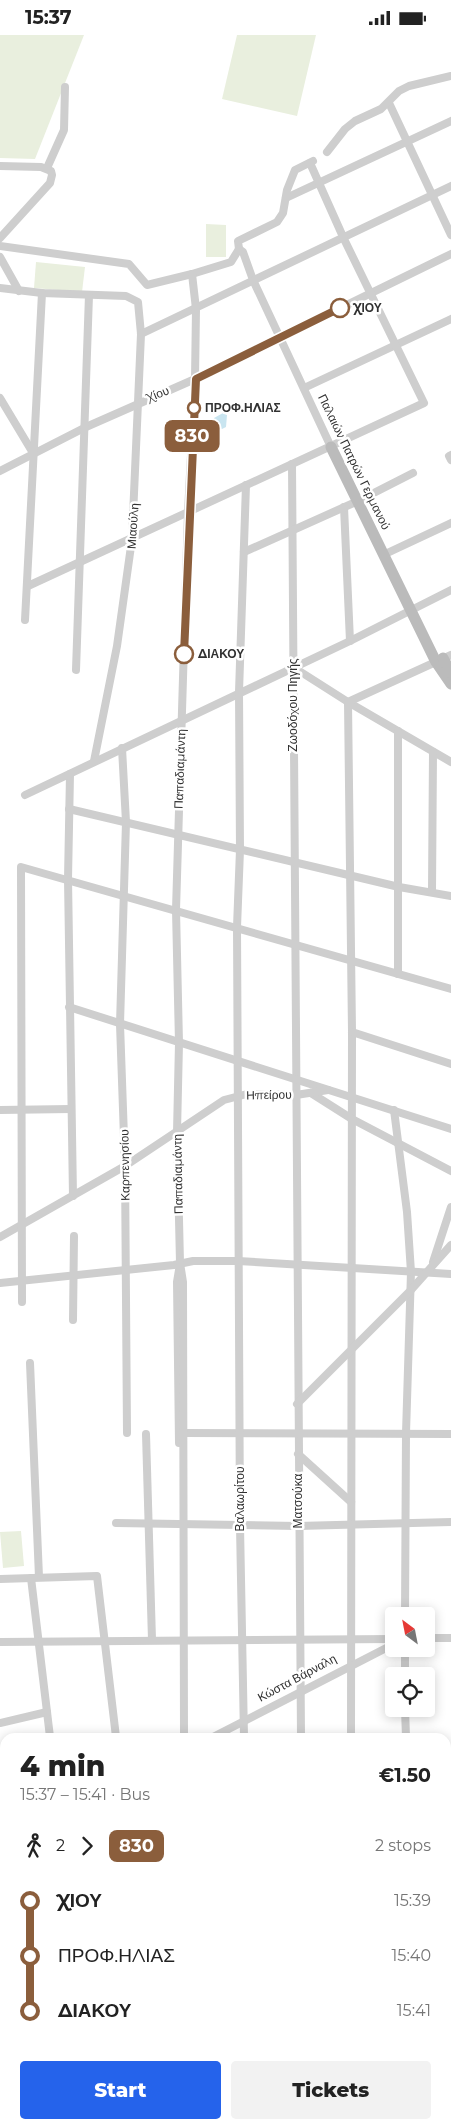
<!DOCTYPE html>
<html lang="en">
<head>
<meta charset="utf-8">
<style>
  :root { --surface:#fff; --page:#f2f2f2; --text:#222; --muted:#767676; --accent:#2563eb }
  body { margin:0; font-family:Montserrat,sans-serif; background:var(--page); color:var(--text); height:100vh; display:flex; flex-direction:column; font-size:19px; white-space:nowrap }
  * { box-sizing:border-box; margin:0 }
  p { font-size:16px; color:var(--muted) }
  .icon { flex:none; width:28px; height:28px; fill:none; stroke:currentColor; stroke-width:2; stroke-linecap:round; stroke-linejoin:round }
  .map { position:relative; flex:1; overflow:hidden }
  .sheet { position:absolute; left:0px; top:1698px; width:451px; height:396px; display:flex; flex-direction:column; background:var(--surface); border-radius:15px 15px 0 0; box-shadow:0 2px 12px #0003 }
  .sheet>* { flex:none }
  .badge { padding:0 10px; border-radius:8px; font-size:18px; line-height:32px }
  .needle { width:32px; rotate:328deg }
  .tools { position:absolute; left:385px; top:1572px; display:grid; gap:10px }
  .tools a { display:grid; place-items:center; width:50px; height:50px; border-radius:5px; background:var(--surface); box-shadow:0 2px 12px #0003; font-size:25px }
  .map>.badge { position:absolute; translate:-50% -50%; box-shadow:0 0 0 2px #fff }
  .legs { display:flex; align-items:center; gap:8px; height:55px; padding:0 20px; font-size:16px }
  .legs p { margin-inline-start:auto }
  .summary { display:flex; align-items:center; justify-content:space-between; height:85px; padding:0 20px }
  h1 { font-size:28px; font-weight:800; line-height:38px }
  .primary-button { display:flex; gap:10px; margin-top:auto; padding:10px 20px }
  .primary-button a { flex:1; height:58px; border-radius:5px; background:var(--accent); color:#fff; font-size:20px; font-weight:800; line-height:58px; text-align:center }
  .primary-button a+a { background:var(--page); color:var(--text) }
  ul { padding:0 20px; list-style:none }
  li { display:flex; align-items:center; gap:18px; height:55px; font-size:19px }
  li i { display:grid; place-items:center; width:8px; height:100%; margin:0 6px; background:currentColor }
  li i::after { content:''; width:12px; height:12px; margin:-6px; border:4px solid; border-radius:50%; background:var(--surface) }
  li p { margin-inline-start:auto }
  li:first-child i { background:linear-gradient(#0000 50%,currentColor 0) }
  li:last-child i { background:linear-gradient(currentColor 50%,#0000 0) }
  .status { display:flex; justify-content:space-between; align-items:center; height:35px; padding:0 25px; background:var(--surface); direction:ltr }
  .status svg { height:14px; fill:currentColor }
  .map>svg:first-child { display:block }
  .green { fill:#e9efde }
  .water { fill:#c9e5f0 }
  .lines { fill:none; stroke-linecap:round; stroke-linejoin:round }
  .street { stroke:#cecece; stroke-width:8 }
  .secondary { stroke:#bbb; stroke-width:11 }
  .line-1-casing { stroke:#fff; stroke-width:11 }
  .line-1 { stroke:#8b5e3c; stroke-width:8 }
  .stop-1-dot { fill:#fff; stroke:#8b5e3c; stroke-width:2.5 }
  .labels { text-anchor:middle; stroke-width:5; stroke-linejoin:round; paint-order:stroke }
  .stop-label { font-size:12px; font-weight:bold; fill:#313131; stroke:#fff; text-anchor:start }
  .street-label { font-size:12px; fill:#313131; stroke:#fff }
</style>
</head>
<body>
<div class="status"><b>15:37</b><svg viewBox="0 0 49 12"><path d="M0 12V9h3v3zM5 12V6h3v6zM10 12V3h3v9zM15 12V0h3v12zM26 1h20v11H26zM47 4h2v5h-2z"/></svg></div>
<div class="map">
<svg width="451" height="2093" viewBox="0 0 451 2093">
  <rect width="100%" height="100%" fill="#fff"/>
  <!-- green -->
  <g class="green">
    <path d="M0 0H84L35 124 0 123Z"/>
    <path d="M237 0H316L297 81 222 64Z"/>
    <path d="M206 189 226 190V222H206Z"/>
    <path d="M36 227 85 232 82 257 34 253Z"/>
    <path d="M21 1496 24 1531 3 1533 0 1497Z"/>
  </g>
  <!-- water -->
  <path class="water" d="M223 378 227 380 226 392 222 394 215 392 214 383Z"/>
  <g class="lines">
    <!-- street -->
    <g class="street">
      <path d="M389 68 451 200"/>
      <path d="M327 117 345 94 355 86 381 74 399 56 409 51 451 41"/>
      <path d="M0 131 41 132 51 136 52 140 50 148 0 203"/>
      <path d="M47 133 64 95 65 52"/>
      <path d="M286 163 451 86"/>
      <path d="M0 211 129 229 147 250 192 239 231 227 239 214 238 206 277 187 283 178 287 155 295 135 313 126"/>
      <path d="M239 214 243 217 253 245 331 412"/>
      <path d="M0 222 19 256"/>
      <path d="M0 253 42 258 126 261 138 267 141 299 132 504 117 611 94 726"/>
      <path d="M141 299 451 151"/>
      <path d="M304 353 451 284"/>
      <path d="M0 363 33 418"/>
      <path d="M451 420 449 421 451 425"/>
      <path d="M292 429 301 1702"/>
      <path d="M0 436 86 392 195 344 451 219"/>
      <path d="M344 472 350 606"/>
      <path d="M244 517 358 466 413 438"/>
      <path d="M383 520 451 488"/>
      <path d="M28 551 424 368 344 204 310 128"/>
      <path d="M25 585 42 258"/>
      <path d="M293 632 348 667 451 727"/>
      <path d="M76 635 89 260"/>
      <path d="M348 667 352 997 351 1702"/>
      <path d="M348 667 451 620"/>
      <path d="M122 713 126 787 120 989 125 1131 127 1398"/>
      <path d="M70 739 68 844 73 1161"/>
      <path d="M25 760 350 606 451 555"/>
      <path d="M69 774 399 852 451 861"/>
      <path d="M432 857 433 717"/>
      <path d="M398 939V696"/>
      <path d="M69 972 451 1094"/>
      <path d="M352 997 451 1029"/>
      <path d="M311 1058 352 1084 451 1136"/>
      <path d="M0 1075 71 1074"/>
      <path d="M394 1075 407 1177 411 1237 406 1398 405 1581"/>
      <path d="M0 1202 125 1131 224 1065 247 1059 296 1060 328 1055"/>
      <path d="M433 1227 451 1172"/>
      <path d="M179 1235 177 1247 179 1408"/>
      <path d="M0 1248 174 1230 193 1226H238L451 1239"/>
      <path d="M22 1267 21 832 451 954"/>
      <path d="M73 1285 74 1201"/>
      <path d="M30 1328 39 1542"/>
      <path d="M297 1369 410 1256 451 1210"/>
      <path d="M184 1398 451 1399"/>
      <path d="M146 1399 152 1605"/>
      <path d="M298 1419 351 1467"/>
      <path d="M116 1488 298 1491 451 1487"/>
      <path d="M31 1543 50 1702"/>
      <path d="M0 1544 97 1541 116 1702"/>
      <path d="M426 1603H451"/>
      <path d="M0 1607 394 1604"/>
      <path d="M405 1614V1641"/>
      <path d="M405 1674 406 1702"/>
      <path d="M0 1688 47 1677"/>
      <path d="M184 1702 183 1247 180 1228 177 1097 179 1008 176 875 188 477 195 344 196 274 192 239"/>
      <path d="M213 1702 394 1609"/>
      <path d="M244 1702 240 1491 237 892 240 815 239 657 246 450"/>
      <path d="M446 1732H451"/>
      <path d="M446 1778 451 1773"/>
      <path d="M0 1791 5 1835"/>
      <path d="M0 1966 5 1965"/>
      <path d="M69 2089 125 2093 329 2089"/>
      <path d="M353 2089V2093"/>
      <path d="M397 2089 401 2093"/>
    </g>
    <!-- secondary -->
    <g class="secondary">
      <path d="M331 412 436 627 451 649"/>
      <path d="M443 623 451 638"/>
      <path d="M0 1801 5 1800"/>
      <path d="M0 1995 5 2005"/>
      <path d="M0 2016 5 2027"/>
      <path d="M36 2089 39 2093"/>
    </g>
  </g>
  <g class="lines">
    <defs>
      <path id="line-1" d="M184 619 196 344 340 273"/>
    </defs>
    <!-- line-1 casing -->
    <use href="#line-1" class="line-1-casing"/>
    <!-- line-1 -->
    <use href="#line-1" class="line-1"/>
  </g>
  <!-- markers -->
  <g class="stop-1-dot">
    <circle cx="340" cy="273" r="9"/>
    <circle cx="194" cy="373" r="6"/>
    <circle cx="184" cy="619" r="9"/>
  </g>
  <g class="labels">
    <!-- stop labels -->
    <g class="stop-label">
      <text x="354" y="277">ΧΙΟΥ</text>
      <text x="205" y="377">ΠΡΟΦ.ΗΛΙΑΣ</text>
      <text x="198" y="623">ΔΙΑΚΟΥ</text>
    </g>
    <!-- street labels -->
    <g class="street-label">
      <text transform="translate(158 359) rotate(-22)" y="4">Χίου</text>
      <text transform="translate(354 427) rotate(64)" y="4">Παλαιών Πατρών Γερμανού</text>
      <text transform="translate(133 491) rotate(-86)" y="4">Μιαούλη</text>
      <text transform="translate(293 670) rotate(-90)" y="4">Ζωοδόχου Πηγής</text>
      <text transform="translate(180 734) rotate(-88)" y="4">Παπαδιαμάντη</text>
      <text transform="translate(269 1060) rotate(-1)" y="4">Ηπείρου</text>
      <text transform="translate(125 1130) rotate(-91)" y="4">Καρπενησίου</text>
      <text transform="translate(178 1139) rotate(-91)" y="4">Παπαδιαμάντη</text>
      <text transform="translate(240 1464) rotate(-90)" y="4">Βαλαωρίτου</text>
      <text transform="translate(298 1466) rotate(-90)" y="4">Ματσούκα</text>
      <text transform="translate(297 1643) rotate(-28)" y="4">Κώστα Βάρναλη</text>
    </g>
  </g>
</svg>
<div class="tools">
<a><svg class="needle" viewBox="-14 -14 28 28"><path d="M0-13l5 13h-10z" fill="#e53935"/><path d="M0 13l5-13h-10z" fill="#767676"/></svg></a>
<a><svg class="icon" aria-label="locate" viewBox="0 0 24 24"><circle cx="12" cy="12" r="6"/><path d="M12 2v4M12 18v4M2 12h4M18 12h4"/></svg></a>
</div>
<b class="badge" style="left:192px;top:401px;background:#8b5e3c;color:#fff">830</b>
<section class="sheet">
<div class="summary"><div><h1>4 min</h1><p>15:37 – 15:41 · Bus</p></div><b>€1.50</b></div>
<div class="legs"><svg class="icon" aria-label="walk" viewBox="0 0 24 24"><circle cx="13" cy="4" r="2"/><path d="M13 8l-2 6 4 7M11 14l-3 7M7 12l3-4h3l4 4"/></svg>2<svg class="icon" aria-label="forward" viewBox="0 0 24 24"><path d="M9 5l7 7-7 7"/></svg><b class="badge" style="background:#8b5e3c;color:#fff">830</b><p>2 stops</p></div>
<ul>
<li><i style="color:#8b5e3c"></i><b>ΧΙΟΥ</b><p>15:39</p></li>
<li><i style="color:#8b5e3c"></i><span>ΠΡΟΦ.ΗΛΙΑΣ</span><p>15:40</p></li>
<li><i style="color:#8b5e3c"></i><b>ΔΙΑΚΟΥ</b><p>15:41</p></li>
</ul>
<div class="primary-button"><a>Start</a><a>Tickets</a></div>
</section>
</div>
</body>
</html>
